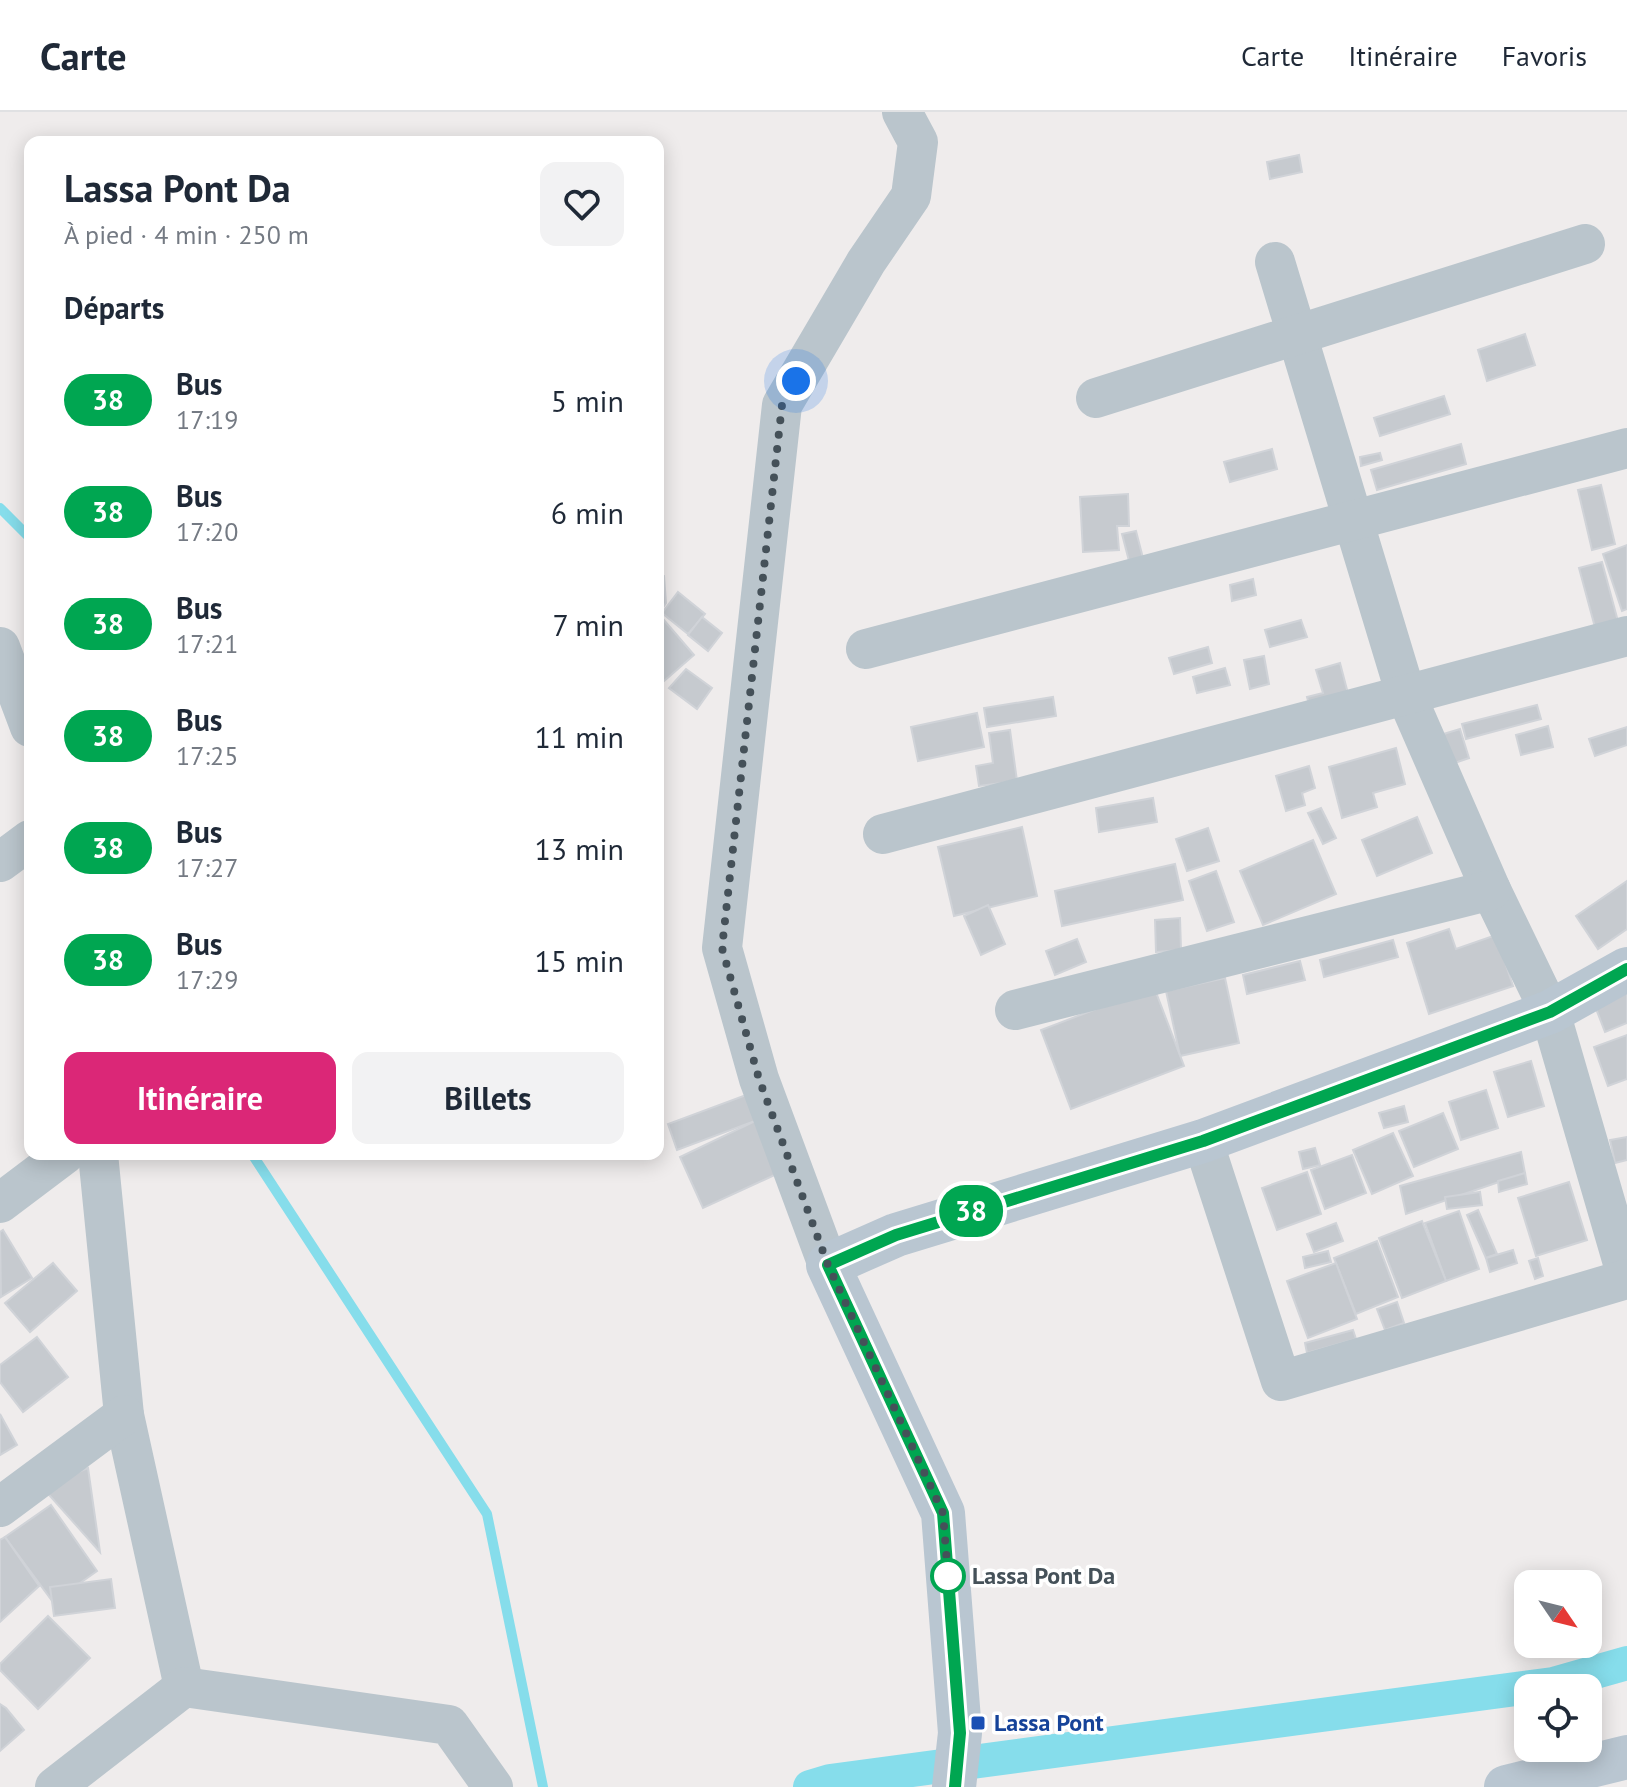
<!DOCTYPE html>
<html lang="fr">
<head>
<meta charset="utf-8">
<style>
  :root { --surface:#fff; --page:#f2f2f3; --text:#1f2937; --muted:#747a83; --line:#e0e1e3; --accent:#db2777 }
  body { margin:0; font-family:"PT Sans",sans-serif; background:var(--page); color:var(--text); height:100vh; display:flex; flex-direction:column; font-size:30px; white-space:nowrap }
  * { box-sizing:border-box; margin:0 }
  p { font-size:26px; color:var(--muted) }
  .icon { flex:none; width:44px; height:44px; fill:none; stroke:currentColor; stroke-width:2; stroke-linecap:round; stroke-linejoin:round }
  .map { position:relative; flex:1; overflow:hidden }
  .side { position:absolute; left:24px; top:24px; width:640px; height:1024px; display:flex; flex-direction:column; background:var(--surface); border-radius:16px; box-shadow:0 4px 20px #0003 }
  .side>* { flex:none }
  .badge { padding:0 16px; border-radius:26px; font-size:28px; line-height:52px }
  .needle { width:52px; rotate:125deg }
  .fabs { position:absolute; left:1514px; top:1458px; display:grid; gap:16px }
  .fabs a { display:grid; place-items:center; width:88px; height:88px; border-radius:16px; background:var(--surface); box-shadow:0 4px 20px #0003; font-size:40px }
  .you { position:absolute; width:40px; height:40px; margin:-20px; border:6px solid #fff; border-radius:50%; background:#1a73e8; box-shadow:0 0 0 12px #1a73e833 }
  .map>.badge { position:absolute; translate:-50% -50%; box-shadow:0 0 0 4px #fff }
  h2 { padding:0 40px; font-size:30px; line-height:72px }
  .round { display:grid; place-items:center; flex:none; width:84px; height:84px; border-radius:16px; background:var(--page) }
  .headline { display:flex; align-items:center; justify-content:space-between; height:136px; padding:0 40px }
  h1 { font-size:38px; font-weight:600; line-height:60px }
  .action { display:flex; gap:16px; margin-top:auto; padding:16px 40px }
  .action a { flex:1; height:92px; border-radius:16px; background:var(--accent); color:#fff; font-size:32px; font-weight:600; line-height:92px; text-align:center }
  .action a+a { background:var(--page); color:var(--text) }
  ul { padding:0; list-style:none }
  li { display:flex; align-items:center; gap:24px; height:112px; padding:0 40px }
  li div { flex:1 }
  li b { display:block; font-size:30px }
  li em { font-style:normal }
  li .badge { min-width:88px; font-weight:700; text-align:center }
  header { display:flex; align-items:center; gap:48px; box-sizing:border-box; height:112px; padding:0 40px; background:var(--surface); border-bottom:2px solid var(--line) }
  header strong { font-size:38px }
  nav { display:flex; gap:44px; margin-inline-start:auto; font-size:28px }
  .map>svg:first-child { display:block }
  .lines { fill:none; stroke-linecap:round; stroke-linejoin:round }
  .stream { stroke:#86ddeb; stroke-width:10 }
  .canal { stroke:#86ddeb; stroke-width:34 }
  .building { fill:#c6cacf; stroke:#d0d3d8; stroke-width:2 }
  .street { stroke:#bac5cc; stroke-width:40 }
  .secondary { stroke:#b9c6d1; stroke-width:44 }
  .line-casing { stroke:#fff; stroke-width:18 }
  .line { stroke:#00a651; stroke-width:12 }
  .walk { stroke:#455159; stroke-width:8; stroke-dasharray:0 14.4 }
  .stop-dot { fill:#fff; stroke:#00a651; stroke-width:4 }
  .transit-dot { fill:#1a4fb4; stroke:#fff; stroke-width:3 }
  .labels { text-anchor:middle; stroke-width:7; stroke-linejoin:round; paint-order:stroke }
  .stop-label { font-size:24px; font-weight:bold; fill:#455159; stroke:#fff; text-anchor:start }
  .transit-label { font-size:24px; font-weight:bold; fill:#164399; stroke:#fff; text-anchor:start }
</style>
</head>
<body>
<header>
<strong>Carte</strong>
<nav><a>Carte</a><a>Itinéraire</a><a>Favoris</a></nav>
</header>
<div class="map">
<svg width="1627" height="1675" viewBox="0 0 1627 1675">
  <rect width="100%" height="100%" fill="#efecec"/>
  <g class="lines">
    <!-- stream -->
    <g class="stream">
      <path d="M0 396 30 426"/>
      <path d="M252 1042 487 1402 543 1675"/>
    </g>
    <!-- canal -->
    <path class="canal" d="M810 1675 830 1669 1553 1572 1627 1551"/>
  </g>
  <!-- building -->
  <g class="building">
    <path d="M1299 43 1302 60 1270 67 1267 50Z"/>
    <path d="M1525 222 1535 253 1487 269 1478 238Z"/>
    <path d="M1444 284 1450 302 1380 324 1374 306Z"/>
    <path d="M1461 332 1466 352 1377 378 1371 358Z"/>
    <path d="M1272 337 1277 357 1230 370 1224 350Z"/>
    <path d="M1380 341 1382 348 1361 354 1360 345Z"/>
    <path d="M1601 373 1615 432 1592 438 1578 378Z"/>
    <path d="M1128 382 1129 414H1117L1119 438 1083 440 1080 385Z"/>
    <path d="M1136 419 1143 446 1129 449 1122 422Z"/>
    <path d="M1627 433V497L1622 499 1603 442Z"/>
    <path d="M1602 450 1619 513 1596 519 1579 456Z"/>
    <path d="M658 462 664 464 666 491 658 503Z"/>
    <path d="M1253 467 1256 483 1232 489 1230 473Z"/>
    <path d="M678 480 705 502 688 522 662 501Z"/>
    <path d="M702 505 722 521 708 539 688 523Z"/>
    <path d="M663 507 694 543 664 569 658 561V512Z"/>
    <path d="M1301 508 1307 525 1270 535 1265 518Z"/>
    <path d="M1208 535 1212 551 1174 562 1169 546Z"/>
    <path d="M1264 544 1269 572 1250 577 1244 548Z"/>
    <path d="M1340 551 1351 593 1312 604 1307 585 1323 581 1316 558Z"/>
    <path d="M1225 556 1230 573 1197 581 1193 565Z"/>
    <path d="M686 557 712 576 697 597 669 576Z"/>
    <path d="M1053 585 1056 604 987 615 984 596Z"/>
    <path d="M1537 593 1541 607 1466 627 1462 612Z"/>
    <path d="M977 601 984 635 918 649 911 615Z"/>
    <path d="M1548 614 1553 635 1521 643 1516 623Z"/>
    <path d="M1627 615V633L1595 644 1589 627Z"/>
    <path d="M1460 617 1469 646 1446 654 1437 624Z"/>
    <path d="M1010 618 1017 669 979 674 976 654 993 651 989 621Z"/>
    <path d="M1396 636 1405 672 1373 681 1377 695 1342 706 1329 655Z"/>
    <path d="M1309 654 1315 676 1302 681 1305 693 1286 699 1276 664Z"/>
    <path d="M1153 686 1157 710 1099 720 1096 696Z"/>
    <path d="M1321 696 1336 726 1323 732 1308 701Z"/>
    <path d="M1417 705 1432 741 1377 764 1362 728Z"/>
    <path d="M1022 715 1037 784 954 804 938 735Z"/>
    <path d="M1208 716 1219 749 1187 759 1176 727Z"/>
    <path d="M1313 728 1336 782 1263 813 1240 759Z"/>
    <path d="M1175 752 1183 788 1062 814 1055 779Z"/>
    <path d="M1216 759 1234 810 1207 819 1189 769Z"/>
    <path d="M1627 769V817L1598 837 1576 804Z"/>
    <path d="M988 793 1005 832 981 843 964 804Z"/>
    <path d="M1180 806 1181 838 1156 840 1155 808Z"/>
    <path d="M1449 817 1456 837 1496 823 1513 874 1429 902 1407 831Z"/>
    <path d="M1077 827 1086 850 1055 863 1046 839Z"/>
    <path d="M1393 828 1398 845 1324 865 1320 848Z"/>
    <path d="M1300 849 1305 868 1247 882 1243 863Z"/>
    <path d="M1225 866 1239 931 1180 944 1166 879Z"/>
    <path d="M1154 875 1184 954 1071 997 1041 918Z"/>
    <path d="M1627 881V911L1605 920 1595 894Z"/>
    <path d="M1627 923V967L1608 974 1594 935Z"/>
    <path d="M1531 949 1544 994 1508 1005 1494 960Z"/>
    <path d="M1486 978 1498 1016 1461 1028 1449 990Z"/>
    <path d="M746 983 755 1009 677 1038 668 1012Z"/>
    <path d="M1404 994 1408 1010 1384 1016 1379 1001Z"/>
    <path d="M1443 1001 1458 1037 1414 1055 1399 1019Z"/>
    <path d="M755 1009 779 1061 703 1096 680 1045Z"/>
    <path d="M1393 1021 1413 1064 1372 1082 1353 1038Z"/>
    <path d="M1627 1025V1048L1615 1051 1610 1028Z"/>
    <path d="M1315 1036 1320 1053 1303 1057 1299 1040Z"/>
    <path d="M1521 1040 1525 1061 1406 1102 1400 1074Z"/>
    <path d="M1352 1043 1366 1081 1325 1097 1311 1058Z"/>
    <path d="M1307 1060 1321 1102 1277 1118 1262 1076Z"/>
    <path d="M1525 1061 1527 1072 1499 1080 1498 1069Z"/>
    <path d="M1569 1070 1587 1128 1536 1144 1518 1086Z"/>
    <path d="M1480 1080 1482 1093 1447 1097 1445 1085Z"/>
    <path d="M1478 1098 1497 1142 1486 1146 1467 1103Z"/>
    <path d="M1459 1099 1479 1157 1446 1169 1425 1111Z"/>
    <path d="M1422 1109 1446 1169 1402 1186 1379 1126Z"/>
    <path d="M1336 1111 1343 1129 1314 1140 1307 1122Z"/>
    <path d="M3 1118 32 1166 1 1185 0 1120Z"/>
    <path d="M1377 1129 1398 1185 1356 1202 1334 1146Z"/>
    <path d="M1513 1138 1517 1151 1490 1160 1486 1146Z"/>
    <path d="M1328 1139 1331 1150 1305 1156 1303 1145Z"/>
    <path d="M1538 1146 1543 1164 1535 1167 1529 1149Z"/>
    <path d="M53 1151 77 1179 30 1220 5 1191Z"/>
    <path d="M1336 1151 1357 1207 1308 1226 1287 1169Z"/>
    <path d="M1397 1190 1404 1211 1385 1218 1377 1197Z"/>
    <path d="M1353 1218 1356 1227 1307 1241 1305 1231Z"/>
    <path d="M37 1225 68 1265 23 1300 0 1270V1253Z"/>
    <path d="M0 1302 17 1333 0 1343Z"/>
    <path d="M88 1356 100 1440 42 1375Z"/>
    <path d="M51 1393 97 1459 53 1490 5 1425Z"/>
    <path d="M5 1425 39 1474 0 1510V1428Z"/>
    <path d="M111 1467 115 1496 54 1504 50 1475Z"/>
    <path d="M48 1504 90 1546 38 1597 0 1558V1552Z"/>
    <path d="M0 1592 6 1596 24 1618 0 1639Z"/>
  </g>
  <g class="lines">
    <!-- street -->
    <g class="street">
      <path d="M1275 150 1406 583 1491 778 1550 900 1627 1165"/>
      <path d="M1096 286 1585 132"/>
      <path d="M0 535 30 615"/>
      <path d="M866 537 1627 336"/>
      <path d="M883 722 1627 524"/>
      <path d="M0 750 30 728"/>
      <path d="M1015 898 1491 778"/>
      <path d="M1203 1029 1281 1269 1627 1167"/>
      <path d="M98 1042 124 1303 184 1575"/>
      <path d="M0 1091 65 1042"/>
      <path d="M828 1153 759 967 722 836 782 293 866 150 911 84 918 30 902 0"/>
      <path d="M0 1395 124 1303"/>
      <path d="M55 1675 184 1575 449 1613 493 1675"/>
    </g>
    <!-- secondary -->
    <g class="secondary">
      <path d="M954 1675 960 1621 943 1401 828 1153 896 1123 1203 1029 1550 900 1627 857"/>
      <path d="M1506 1675 1627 1645"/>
    </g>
  </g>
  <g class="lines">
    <defs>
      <path id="line" d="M955 1675 960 1621 943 1401 828 1153 896 1123 1203 1029 1319 986 1550 900 1627 857"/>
    </defs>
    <!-- line casing -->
    <use href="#line" class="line-casing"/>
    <!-- line -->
    <use href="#line" class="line"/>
    <!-- walk -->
    <path class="walk" d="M796 269 782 293 722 836 759 967 828 1153 943 1401 948 1464"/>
  </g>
  <!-- markers -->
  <circle class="stop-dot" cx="948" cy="1464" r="16"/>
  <rect class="transit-dot" x="970" y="1603" width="16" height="16" rx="4"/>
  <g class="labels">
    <!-- stop labels -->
    <g class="stop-label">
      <text x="972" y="1472">Lassa Pont Da</text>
    </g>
    <!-- transit labels -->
    <g class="transit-label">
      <text x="994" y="1619">Lassa Pont</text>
    </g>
  </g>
</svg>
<div class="fabs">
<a><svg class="needle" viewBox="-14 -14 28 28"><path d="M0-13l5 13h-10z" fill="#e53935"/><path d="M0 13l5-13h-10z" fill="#747a83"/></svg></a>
<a><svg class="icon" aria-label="locate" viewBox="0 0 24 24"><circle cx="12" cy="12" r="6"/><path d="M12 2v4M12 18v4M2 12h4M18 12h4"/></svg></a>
</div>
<div class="you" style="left:796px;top:269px"></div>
<b class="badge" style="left:971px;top:1099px;background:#00a651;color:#fff">38</b>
<section class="side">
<div class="headline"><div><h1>Lassa Pont Da</h1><p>À pied · 4 min · 250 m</p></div><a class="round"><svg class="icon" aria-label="heart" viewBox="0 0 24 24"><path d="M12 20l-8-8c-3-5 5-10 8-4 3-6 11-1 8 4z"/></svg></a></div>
<h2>Départs</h2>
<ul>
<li><span class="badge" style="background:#00a651;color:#fff">38</span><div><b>Bus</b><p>17:19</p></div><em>5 min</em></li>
<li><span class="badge" style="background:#00a651;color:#fff">38</span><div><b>Bus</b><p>17:20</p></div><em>6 min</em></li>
<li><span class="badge" style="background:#00a651;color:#fff">38</span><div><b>Bus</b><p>17:21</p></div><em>7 min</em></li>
<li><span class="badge" style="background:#00a651;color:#fff">38</span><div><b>Bus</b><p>17:25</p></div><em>11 min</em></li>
<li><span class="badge" style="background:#00a651;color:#fff">38</span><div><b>Bus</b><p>17:27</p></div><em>13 min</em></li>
<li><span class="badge" style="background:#00a651;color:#fff">38</span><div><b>Bus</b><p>17:29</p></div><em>15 min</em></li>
</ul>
<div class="action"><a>Itinéraire</a><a>Billets</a></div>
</section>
</div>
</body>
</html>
